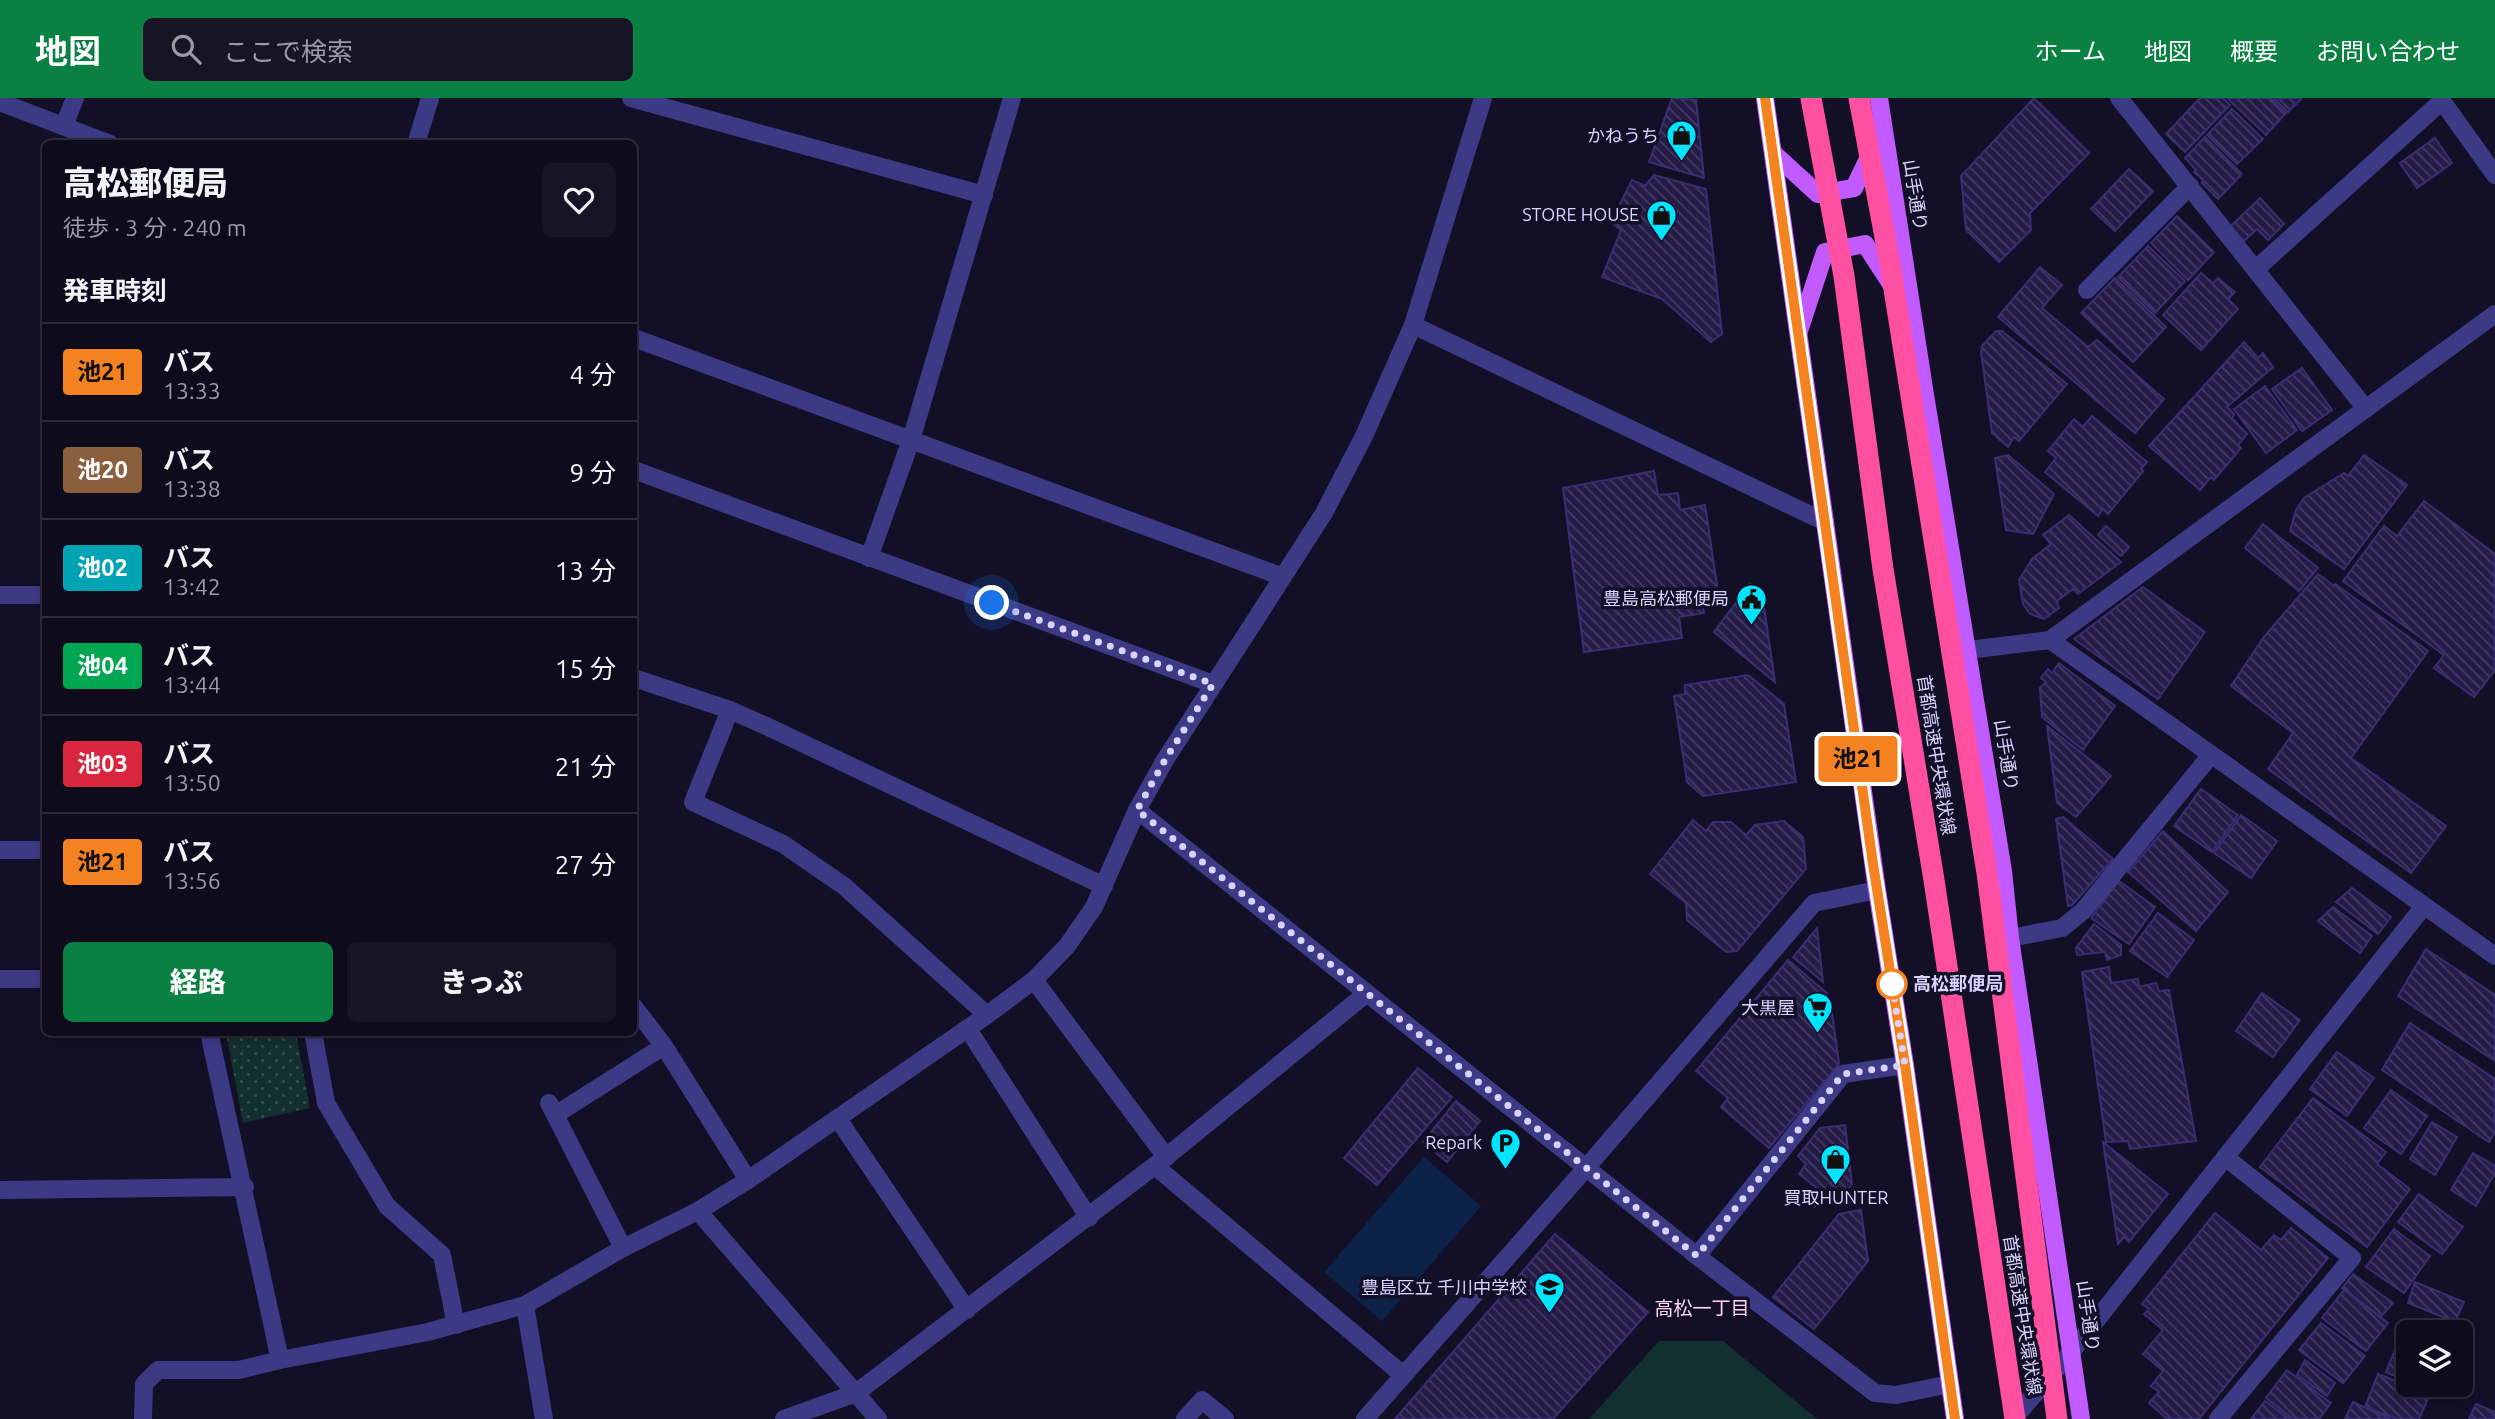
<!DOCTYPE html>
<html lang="ja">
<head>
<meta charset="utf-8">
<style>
  :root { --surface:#0e0b1c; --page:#171425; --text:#f1f3f6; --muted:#9b9ba3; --line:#2e2b3b; --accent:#0b8043 }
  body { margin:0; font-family:Ubuntu,"Noto Sans JP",sans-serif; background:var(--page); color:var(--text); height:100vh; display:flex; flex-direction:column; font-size:26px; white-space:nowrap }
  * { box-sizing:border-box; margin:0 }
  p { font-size:23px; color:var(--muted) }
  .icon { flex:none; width:38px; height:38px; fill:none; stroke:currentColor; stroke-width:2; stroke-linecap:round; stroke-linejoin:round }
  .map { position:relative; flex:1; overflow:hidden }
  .details { position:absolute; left:42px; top:42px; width:595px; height:896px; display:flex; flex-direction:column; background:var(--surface); border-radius:10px; box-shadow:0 4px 10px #0003,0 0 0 2px var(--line) }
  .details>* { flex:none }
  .badge { padding:0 14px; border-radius:5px; font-size:24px; line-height:46px }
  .fabs { position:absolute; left:2396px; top:1222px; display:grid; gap:14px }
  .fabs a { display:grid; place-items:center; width:77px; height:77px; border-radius:10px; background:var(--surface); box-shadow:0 4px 10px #0003,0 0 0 2px var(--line); font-size:35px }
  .you { position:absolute; width:35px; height:35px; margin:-18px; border:5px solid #fff; border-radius:50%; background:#1a73e8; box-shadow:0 0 0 10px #1a73e833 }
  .map>.badge { position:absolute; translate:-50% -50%; box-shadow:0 0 0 4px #fff }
  h2 { padding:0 21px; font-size:26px; line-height:63px }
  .round { display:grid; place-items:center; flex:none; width:74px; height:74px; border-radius:10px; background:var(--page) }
  .headline { display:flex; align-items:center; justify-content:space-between; height:119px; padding:0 21px }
  h1 { font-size:33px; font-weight:800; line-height:52px }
  .cta { display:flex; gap:14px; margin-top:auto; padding:14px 21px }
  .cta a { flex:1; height:80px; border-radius:10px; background:var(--accent); color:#fff; font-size:28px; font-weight:800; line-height:80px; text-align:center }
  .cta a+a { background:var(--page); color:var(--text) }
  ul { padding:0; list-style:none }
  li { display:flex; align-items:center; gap:21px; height:98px; padding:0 21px; border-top:2px solid var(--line) }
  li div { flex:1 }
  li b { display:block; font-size:26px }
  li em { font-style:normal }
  li .badge { min-width:77px; font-weight:700; text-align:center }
  header { display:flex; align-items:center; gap:42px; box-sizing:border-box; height:98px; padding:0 35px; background:var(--accent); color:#fff }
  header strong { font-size:33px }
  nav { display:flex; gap:38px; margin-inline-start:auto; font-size:24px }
  .search { width:490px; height:63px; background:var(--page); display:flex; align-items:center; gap:18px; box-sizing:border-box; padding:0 24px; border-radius:10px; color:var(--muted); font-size:26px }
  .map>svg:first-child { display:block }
  .park { fill:url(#park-dots) }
  .pitch { fill:#12302f }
  .water { fill:#0c2248 }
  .building { fill:url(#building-back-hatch); stroke:#3b2d73; stroke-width:2 }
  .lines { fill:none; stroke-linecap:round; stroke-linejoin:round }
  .minor { stroke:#3d3a85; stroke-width:18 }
  .major { stroke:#c25bff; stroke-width:18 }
  .highway-bridge { stroke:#ff4fa3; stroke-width:21 }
  .line-casing { stroke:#fff; stroke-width:16 }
  .line { stroke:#f58220; stroke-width:10 }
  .walk { stroke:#d9d4ff; stroke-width:7; stroke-dasharray:0 12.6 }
  .stop-dot { fill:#fff; stroke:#f58220; stroke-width:3.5 }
  .labels { text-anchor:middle; stroke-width:7; stroke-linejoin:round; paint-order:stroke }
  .poi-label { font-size:18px; fill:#d9d4ff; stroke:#130f26; text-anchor:end }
  .street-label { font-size:18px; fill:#d9d4ff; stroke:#130f26 }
  .stop-label { font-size:18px; font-weight:bold; fill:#d9d4ff; stroke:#130f26; text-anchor:start }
  .neighbourhood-label { font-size:19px; fill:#ffd6f0; stroke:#130f26 }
</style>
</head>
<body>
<header>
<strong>地図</strong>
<div class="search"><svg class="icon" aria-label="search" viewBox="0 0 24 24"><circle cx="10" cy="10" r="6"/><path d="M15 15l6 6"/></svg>ここで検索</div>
<nav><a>ホーム</a><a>地図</a><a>概要</a><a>お問い合わせ</a></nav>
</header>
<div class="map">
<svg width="2495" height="1321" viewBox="0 0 2495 1321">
  <defs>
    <pattern id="park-dots" width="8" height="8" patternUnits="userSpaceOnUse" patternTransform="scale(1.75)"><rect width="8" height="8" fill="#12302f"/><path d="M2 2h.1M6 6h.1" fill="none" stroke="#344d4e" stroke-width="1.8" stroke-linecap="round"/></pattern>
    <pattern id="building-back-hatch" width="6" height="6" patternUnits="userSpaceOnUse" patternTransform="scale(1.75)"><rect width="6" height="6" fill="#241b47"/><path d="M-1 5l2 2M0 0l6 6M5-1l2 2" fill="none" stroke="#433b63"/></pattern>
  </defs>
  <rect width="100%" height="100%" fill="#130f26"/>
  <!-- park -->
  <path class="park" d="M226 935H296L310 1010 243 1025Z"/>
  <!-- pitch -->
  <path class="pitch" d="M1659 1243H1723L1817 1321H1589Z"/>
  <!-- water -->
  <path class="water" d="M1424 1059 1481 1108 1382 1223 1324 1174Z"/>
  <!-- building -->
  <g class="building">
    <path d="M1672 0 1696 2 1704 80 1649 64Z"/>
    <path d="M2034 0 2089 55 2030 115 2031 132 1999 164 1966 132 1961 78Z"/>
    <path d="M2200 0H2223L2230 7 2185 54 2166 36Z"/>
    <path d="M2227 0H2270L2286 15 2266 37Z"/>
    <path d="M2273 0H2302L2288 14Z"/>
    <path d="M2232 11 2263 41 2237 66 2207 37Z"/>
    <path d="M2205 39 2242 76 2218 101 2202 85 2203 82 2194 74 2196 72 2185 60Z"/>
    <path d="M2435 40 2452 65 2417 90 2400 65Z"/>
    <path d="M2129 71 2153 93 2115 133 2091 111Z"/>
    <path d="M1654 77 1706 91 1722 236 1711 244 1662 201 1602 179 1621 132 1611 124 1632 82 1645 88Z"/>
    <path d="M2260 100 2284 126 2268 142 2257 131 2244 143 2230 129Z"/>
    <path d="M2177 118 2214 154 2188 182 2151 145Z"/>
    <path d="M2148 148 2185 183 2155 215 2118 179Z"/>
    <path d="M2040 169 2062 187 2042 210 2088 249 2097 242 2164 301 2135 335 1998 219Z"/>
    <path d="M2201 175 2213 185 2218 180 2235 194 2228 201 2238 211 2201 252 2163 217Z"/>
    <path d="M2115 180 2166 229 2133 264 2081 215Z"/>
    <path d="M1996 233H2002L2067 286 2019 343 2014 339 2008 349 1992 335 1981 254 1982 248Z"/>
    <path d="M2244 244 2258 260 2263 255 2273 269 2227 309 2234 316 2232 320 2247 336 2238 347 2241 350 2214 382 2211 379 2200 392 2149 348Z"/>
    <path d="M2302 270 2332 312 2302 333 2272 291Z"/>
    <path d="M2265 288 2297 332 2266 355 2234 311Z"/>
    <path d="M2092 318 2147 364 2141 371 2143 373 2108 416 2103 411 2098 418 2045 374 2056 360 2048 353 2074 321 2083 329Z"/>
    <path d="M2008 357 2054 396 2033 436 2006 432 1995 360Z"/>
    <path d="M2364 357 2407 387 2344 471 2290 433 2296 412 2304 400 2344 375 2348 378Z"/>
    <path d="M1654 373 1658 397 1678 395 1680 412 1705 407 1718 494 1701 497 1704 515 1679 519 1682 540 1584 554 1563 390Z"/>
    <path d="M2424 403 2495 456V572L2474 599 2434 570 2444 557 2343 483 2384 428 2397 438Z"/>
    <path d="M2069 417 2121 464 2078 496 2073 491 2057 503 2059 510 2044 521 2030 516 2023 506 2019 482 2032 461 2051 446 2043 437Z"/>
    <path d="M2263 426 2318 470 2299 493 2245 450Z"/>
    <path d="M2106 428 2129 449 2121 458 2098 437Z"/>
    <path d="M2318 476 2334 488 2335 486 2428 553 2351 660 2446 728 2411 775 2268 671 2293 635 2231 588 2263 540Z"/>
    <path d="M1750 486 1762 495 1775 584 1714 534Z"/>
    <path d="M2143 489 2205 534 2158 601 2074 541Z"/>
    <path d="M2059 565 2115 608 2083 652 2042 619 2040 590 2046 584 2041 580 2048 571 2052 575Z"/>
    <path d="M1748 577 1784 606 1796 684 1703 698 1687 684 1674 598 1685 596V587Z"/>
    <path d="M2047 628 2111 678 2076 719 2057 705Z"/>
    <path d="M2201 691 2238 717 2212 754 2174 728Z"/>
    <path d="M2241 717 2277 743 2251 780 2214 755Z"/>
    <path d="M2063 719 2113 761 2072 807 2068 808 2056 721Z"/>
    <path d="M1693 722 1706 733 1713 724H1731L1746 737 1755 727 1784 723 1803 739 1806 771 1737 853 1726 854 1687 822 1686 805 1650 776Z"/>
    <path d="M2163 733 2228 794 2196 833 2128 774Z"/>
    <path d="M2119 783 2155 809 2129 846 2091 820Z"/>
    <path d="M2352 790 2391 819 2378 836 2336 804Z"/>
    <path d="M2333 809 2372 838 2360 855 2318 823Z"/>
    <path d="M2158 815 2194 842 2167 879 2130 853Z"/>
    <path d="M2094 826 2121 847V857L2107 862 2105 854 2077 857 2076 850Z"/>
    <path d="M1817 830 1823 884 1793 859Z"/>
    <path d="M2426 851 2495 897V963L2398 898Z"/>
    <path d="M1788 862 1827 895 1818 904 1832 915 1839 966 1769 1050 1721 1009 1728 1000 1696 973Z"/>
    <path d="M2109 869 2111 885 2138 881 2139 889 2156 885 2159 893 2169 892 2196 1043 2130 1051 2128 1043 2106 1044 2082 874Z"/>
    <path d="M2262 895 2300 922 2273 959 2236 933Z"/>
    <path d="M2410 925 2495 981V1034L2489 1044 2382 972Z"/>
    <path d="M2337 954 2374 980 2347 1018 2310 991Z"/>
    <path d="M1418 970 1452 999 1377 1087 1344 1060Z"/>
    <path d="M2391 992 2427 1018 2401 1056 2364 1030Z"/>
    <path d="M2313 1000 2386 1054 2377 1066 2410 1091 2367 1149 2260 1069Z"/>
    <path d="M1456 1003 1480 1023 1447 1064 1423 1044Z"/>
    <path d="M2432 1024 2457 1039 2435 1077 2410 1061Z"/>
    <path d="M1845 1027 1852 1086 1837 1106 1799 1076 1806 1066 1798 1058 1820 1030Z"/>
    <path d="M2103 1044 2168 1096 2129 1144 2124 1139 2118 1146Z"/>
    <path d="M2473 1055 2495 1068V1075L2476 1108 2451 1092Z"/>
    <path d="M2419 1096 2463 1129 2442 1156 2398 1124Z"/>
    <path d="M1861 1112 1868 1163 1814 1231 1773 1199 1839 1116Z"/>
    <path d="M2215 1115 2261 1152 2274 1137 2281 1142 2291 1130 2328 1160 2199 1321H2167L2149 1305 2159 1294 2151 1288 2163 1273 2143 1256 2163 1232 2144 1216 2149 1211 2142 1206Z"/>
    <path d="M2394 1131 2430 1158 2404 1195 2366 1169Z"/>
    <path d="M1555 1136 1648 1214 1553 1321H1395Z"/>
    <path d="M2353 1176 2393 1205 2381 1219 2342 1190Z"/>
    <path d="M2415 1184 2464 1204 2455 1224 2408 1205Z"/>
    <path d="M2344 1192 2388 1225 2366 1253 2322 1220Z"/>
    <path d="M2406 1223 2431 1234H2408V1247L2398 1243Z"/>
    <path d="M2321 1225 2365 1258 2343 1285 2299 1252Z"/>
    <path d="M2394 1254 2408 1260V1284L2386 1274Z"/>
    <path d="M2305 1262 2335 1285 2327 1298 2297 1277Z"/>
    <path d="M2287 1272 2331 1305 2319 1321H2293L2266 1300Z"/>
    <path d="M2378 1276 2430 1296 2419 1321H2397L2365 1309Z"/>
    <path d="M2265 1303 2290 1321H2251Z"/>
    <path d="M2353 1304 2390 1321H2345Z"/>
    <path d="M2476 1306 2495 1314V1321H2469Z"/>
  </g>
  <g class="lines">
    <!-- minor -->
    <g class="minor">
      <path d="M631 0 984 97"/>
      <path d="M2119 0 2366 311"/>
      <path d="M2442 0V3L2495 77"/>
      <path d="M0 4 110 46"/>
      <path d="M64 28 75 0"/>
      <path d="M416 46 430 0"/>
      <path d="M2256 171 2442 3"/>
      <path d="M2087 192 2190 88"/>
      <path d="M1413 227 1825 424"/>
      <path d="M634 240 1283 479"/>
      <path d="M634 372 1213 586"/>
      <path d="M869 460 911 342 1012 0"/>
      <path d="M0 497H46"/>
      <path d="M2050 542 2495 858"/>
      <path d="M1968 552 2050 542 2495 216"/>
      <path d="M634 580 730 612 764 627 1104 788"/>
      <path d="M730 612 693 704 783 746 844 788 987 917"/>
      <path d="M1137 712 1697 1158 1875 1295 1896 1297 1950 1286"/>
      <path d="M0 752H46"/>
      <path d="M2010 840 2062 830 2083 813 2211 657"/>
      <path d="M0 881H46"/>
      <path d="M1034 882 1166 1059"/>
      <path d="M634 909 664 948 748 1082"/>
      <path d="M968 931 1089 1120"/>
      <path d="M313 934 326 1005 387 1108 442 1157 456 1227"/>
      <path d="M549 1005 623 1150"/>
      <path d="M555 1017 664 948"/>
      <path d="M838 1021 967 1212"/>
      <path d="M1155 1068 1403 1277"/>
      <path d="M0 1092 245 1089"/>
      <path d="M698 1113 878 1321"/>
      <path d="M1697 1158 1843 976 1905 967"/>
      <path d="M525 1207 544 1321"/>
      <path d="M280 1262 428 1234 525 1207 623 1150 698 1113 748 1082 987 917 1034 882 1067 848 1094 809 1137 712 1165 662 1324 415 1364 338 1413 227 1483 0"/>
      <path d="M143 1321 144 1286 158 1272H239L280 1262 209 934"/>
      <path d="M784 1321 856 1295 1166 1059 1367 895"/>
      <path d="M1185 1321 1202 1302 1225 1321"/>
      <path d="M1365 1321 1586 1070 1814 805 1877 792"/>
      <path d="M2013 1321 2072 1253 2424 808"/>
      <path d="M2218 1321 2352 1160 2225 1059"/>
    </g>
    <!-- major -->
    <g class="major">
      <path d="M1765 0 1877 792 1905 967 1955 1321"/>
      <path d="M1879 0 1925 297 2003 773 2010 840 2081 1321"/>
      <path d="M1773 55 1818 96 1854 90 1872 53"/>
      <path d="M1799 233 1825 154 1865 146 1893 189"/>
    </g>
    <!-- highway-bridge -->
    <g class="highway-bridge">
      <path d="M1811 0 1844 178 1883 471 1934 782 2015 1321"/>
      <path d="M1859 0 1890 166 1987 775 2057 1321"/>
    </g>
  </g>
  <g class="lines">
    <defs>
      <path id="line" d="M1765 0 1873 766 1905 967 1955 1321"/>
    </defs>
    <!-- line casing -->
    <use href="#line" class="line-casing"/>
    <!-- line -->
    <use href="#line" class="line"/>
    <!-- walk -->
    <path class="walk" d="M992 505 1213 586 1165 662 1137 712 1697 1158 1843 976 1905 967 1892 886"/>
  </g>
  <!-- icons -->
  <defs>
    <symbol id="shop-pin" viewBox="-11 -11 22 30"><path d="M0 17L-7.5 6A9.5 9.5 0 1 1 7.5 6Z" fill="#00e5ff" stroke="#130f26"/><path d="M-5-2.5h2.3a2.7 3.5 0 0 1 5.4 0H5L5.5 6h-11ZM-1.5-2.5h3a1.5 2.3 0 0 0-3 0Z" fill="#111"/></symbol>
    <symbol id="civic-pin" viewBox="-11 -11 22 30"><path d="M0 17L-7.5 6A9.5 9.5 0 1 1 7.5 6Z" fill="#00e5ff" stroke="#130f26"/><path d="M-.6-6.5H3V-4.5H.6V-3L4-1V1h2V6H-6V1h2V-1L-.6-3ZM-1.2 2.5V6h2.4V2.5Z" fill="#111"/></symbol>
    <symbol id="supermarket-pin" viewBox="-11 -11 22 30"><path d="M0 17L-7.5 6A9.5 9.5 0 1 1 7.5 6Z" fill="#00e5ff" stroke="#130f26"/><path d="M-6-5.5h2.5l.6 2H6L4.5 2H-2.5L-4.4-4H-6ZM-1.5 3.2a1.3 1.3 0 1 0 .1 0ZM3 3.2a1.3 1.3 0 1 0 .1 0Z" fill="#111"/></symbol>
    <symbol id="parking-pin" viewBox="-11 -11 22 30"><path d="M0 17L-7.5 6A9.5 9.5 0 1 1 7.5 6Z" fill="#00e5ff" stroke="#130f26"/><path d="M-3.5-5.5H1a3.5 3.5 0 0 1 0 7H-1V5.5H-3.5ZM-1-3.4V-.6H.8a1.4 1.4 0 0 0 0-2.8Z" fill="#111"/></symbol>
    <symbol id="school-pin" viewBox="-11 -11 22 30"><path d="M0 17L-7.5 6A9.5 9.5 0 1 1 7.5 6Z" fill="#00e5ff" stroke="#130f26"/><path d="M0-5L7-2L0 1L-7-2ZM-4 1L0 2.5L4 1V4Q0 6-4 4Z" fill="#111"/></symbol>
  </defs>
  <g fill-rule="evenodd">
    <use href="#shop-pin" x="1664" y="20" width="35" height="47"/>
    <use href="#shop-pin" x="1644" y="100" width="35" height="47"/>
    <use href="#civic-pin" x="1734" y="484" width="35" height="47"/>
    <use href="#supermarket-pin" x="1800" y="892" width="35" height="47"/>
    <use href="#parking-pin" x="1488" y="1028" width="35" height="47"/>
    <use href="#shop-pin" x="1818" y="1044" width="35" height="47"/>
    <use href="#school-pin" x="1532" y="1172" width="35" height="47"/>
  </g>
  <!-- markers -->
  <circle class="stop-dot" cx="1892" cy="886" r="14"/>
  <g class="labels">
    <!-- poi labels -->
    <g class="poi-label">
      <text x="1659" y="44">かねうち</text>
      <text x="1639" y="123">STORE HOUSE</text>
      <text x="1729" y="507">豊島高松郵便局</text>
      <text x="1795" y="916">大黒屋</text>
      <text x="1482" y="1051">Repark</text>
      <text x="1836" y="1106" text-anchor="middle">買取HUNTER</text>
      <text x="1527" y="1196">豊島区立 千川中学校</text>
    </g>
    <!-- street labels -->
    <g class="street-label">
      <text transform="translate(1915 97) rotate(81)" y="6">山手通り</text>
      <text transform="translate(1936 657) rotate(81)" y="6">首都高速中央環状線</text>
      <text transform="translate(2006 657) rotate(81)" y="6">山手通り</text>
      <text transform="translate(2022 1217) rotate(81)" y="6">首都高速中央環状線</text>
      <text transform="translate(2088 1218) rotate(82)" y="6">山手通り</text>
    </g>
    <!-- stop labels -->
    <g class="stop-label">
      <text x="1913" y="892">高松郵便局</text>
    </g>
    <!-- neighbourhood labels -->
    <g class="neighbourhood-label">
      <text x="1702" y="1217">高松一丁目</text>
    </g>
  </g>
</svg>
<div class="fabs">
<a><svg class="icon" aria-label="layers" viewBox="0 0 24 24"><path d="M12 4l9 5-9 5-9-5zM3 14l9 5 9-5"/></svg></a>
</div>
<div class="you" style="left:992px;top:505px"></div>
<b class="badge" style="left:1858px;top:661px;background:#f58220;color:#111">池21</b>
<section class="details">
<div class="headline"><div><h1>高松郵便局</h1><p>徒歩 · 3 分 · 240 m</p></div><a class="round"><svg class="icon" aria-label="heart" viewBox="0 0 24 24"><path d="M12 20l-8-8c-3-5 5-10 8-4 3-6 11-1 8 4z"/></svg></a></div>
<h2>発車時刻</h2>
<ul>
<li><span class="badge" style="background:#f58220;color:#111">池21</span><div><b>バス</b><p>13:33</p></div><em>4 分</em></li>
<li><span class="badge" style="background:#8b5e3c;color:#fff">池20</span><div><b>バス</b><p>13:38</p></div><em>9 分</em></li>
<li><span class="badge" style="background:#00a3b4;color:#fff">池02</span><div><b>バス</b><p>13:42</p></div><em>13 分</em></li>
<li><span class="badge" style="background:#00a651;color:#fff">池04</span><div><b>バス</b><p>13:44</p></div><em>15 分</em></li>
<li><span class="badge" style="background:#d7263d;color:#fff">池03</span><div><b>バス</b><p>13:50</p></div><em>21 分</em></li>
<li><span class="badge" style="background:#f58220;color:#111">池21</span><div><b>バス</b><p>13:56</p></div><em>27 分</em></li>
</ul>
<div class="cta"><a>経路</a><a>きっぷ</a></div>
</section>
</div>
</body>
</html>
